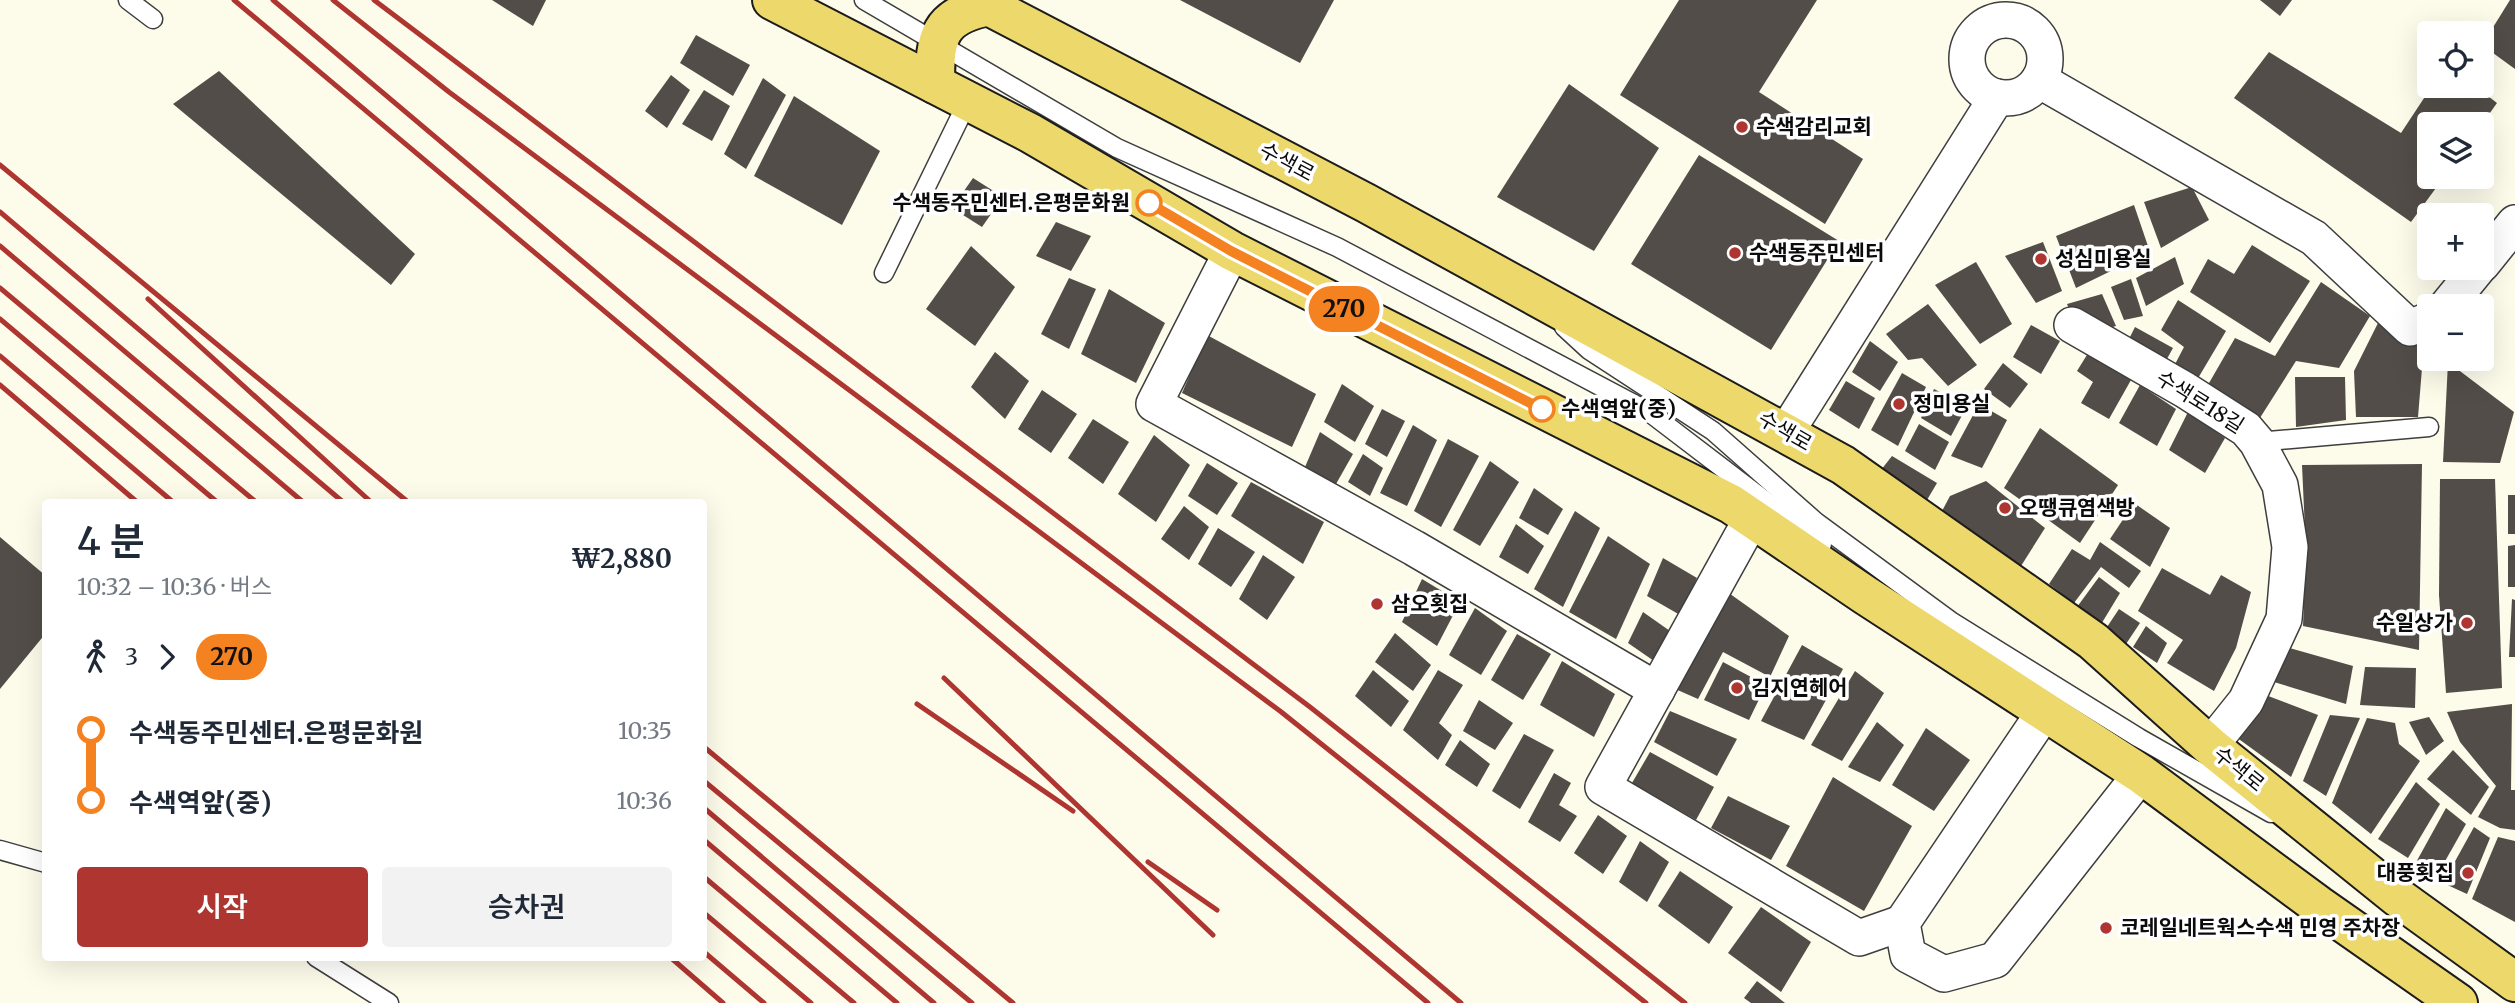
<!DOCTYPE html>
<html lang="ko">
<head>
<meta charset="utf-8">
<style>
  :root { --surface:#fff; --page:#f2f2f3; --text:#1f2937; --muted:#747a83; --accent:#ae3530 }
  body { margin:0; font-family:Merriweather,"Noto Sans KR",serif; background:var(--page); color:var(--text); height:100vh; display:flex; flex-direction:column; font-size:26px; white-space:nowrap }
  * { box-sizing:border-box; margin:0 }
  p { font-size:23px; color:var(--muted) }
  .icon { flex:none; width:38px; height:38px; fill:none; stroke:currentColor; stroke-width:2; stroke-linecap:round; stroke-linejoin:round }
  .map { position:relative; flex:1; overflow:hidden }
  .side { position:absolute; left:42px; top:499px; width:665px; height:462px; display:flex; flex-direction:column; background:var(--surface); border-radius:7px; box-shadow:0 7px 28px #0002 }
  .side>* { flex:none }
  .badge { padding:0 14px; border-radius:23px; font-size:24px; line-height:46px }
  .tools { position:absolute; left:2417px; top:21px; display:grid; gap:14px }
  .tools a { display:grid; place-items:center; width:77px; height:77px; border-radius:7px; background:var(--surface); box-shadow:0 7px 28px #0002; font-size:35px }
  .map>.badge { position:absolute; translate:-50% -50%; box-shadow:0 0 0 4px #fff }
  .legs { display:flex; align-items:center; gap:10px; height:77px; padding:0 35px; font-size:23px }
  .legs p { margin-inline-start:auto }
  .headline { display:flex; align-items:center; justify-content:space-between; height:119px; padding:0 35px }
  h1 { font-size:38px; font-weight:600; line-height:52px }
  .button { display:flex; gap:14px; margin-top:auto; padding:14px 35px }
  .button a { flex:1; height:80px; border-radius:7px; background:var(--accent); color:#fff; font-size:28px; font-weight:600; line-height:80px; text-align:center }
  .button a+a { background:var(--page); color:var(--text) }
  ul { padding:0 35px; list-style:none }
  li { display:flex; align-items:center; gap:24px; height:70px; font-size:26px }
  li i { display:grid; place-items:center; width:10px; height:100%; margin:0 9px; background:currentColor }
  li i::after { content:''; width:18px; height:18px; margin:-9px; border:5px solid; border-radius:50%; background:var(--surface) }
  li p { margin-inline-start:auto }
  li:first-child i { background:linear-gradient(#0000 50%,currentColor 0) }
  li:last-child i { background:linear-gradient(currentColor 50%,#0000 0) }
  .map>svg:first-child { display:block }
  .building { fill:#524d48 }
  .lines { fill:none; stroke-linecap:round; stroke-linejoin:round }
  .service-casing { stroke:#3e3e3e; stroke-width:21 }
  .minor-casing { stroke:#3e3e3e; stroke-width:38 }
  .primary-casing { stroke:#1c1c1c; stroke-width:42 }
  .service { stroke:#fff; stroke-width:18 }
  .minor { stroke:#fff; stroke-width:35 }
  .primary { stroke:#edd86b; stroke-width:38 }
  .rail { stroke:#ae3530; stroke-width:5 }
  .line-1-casing { stroke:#fff; stroke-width:16 }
  .line-1 { stroke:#f58220; stroke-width:10 }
  .poi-dot { fill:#ae3530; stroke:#fff; stroke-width:2.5 }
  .stop-1-dot { fill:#fff; stroke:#f58220; stroke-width:3.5 }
  .labels { text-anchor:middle; stroke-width:7; stroke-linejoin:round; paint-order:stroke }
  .poi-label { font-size:21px; font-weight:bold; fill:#0b0b0b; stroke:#fff; text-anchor:start }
  .street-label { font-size:21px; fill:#0b0b0b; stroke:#fff }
  .stop-label { font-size:21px; font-weight:bold; fill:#0b0b0b; stroke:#fff; text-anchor:end }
</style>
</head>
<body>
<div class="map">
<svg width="2515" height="1003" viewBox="0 0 2515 1003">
  <rect width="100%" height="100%" fill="#fdfbea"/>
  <!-- building -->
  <g class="building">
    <path d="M492 0H546L533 26Z"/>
    <path d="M1180 0H1334L1300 63Z"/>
    <path d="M1679 0H1817L1759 92 1863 159 1825 224 1620 95Z"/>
    <path d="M2260 0H2292L2280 16Z"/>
    <path d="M2510 0H2515V69L2482 45Z"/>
    <path d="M696 35 750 65 733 96 680 63Z"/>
    <path d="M2269 52 2401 133 2432 86H2475L2497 103 2482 124H2429V177H2444L2411 222 2234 98Z"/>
    <path d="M219 71 415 254 391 285 173 104Z"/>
    <path d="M671 75 690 90 667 128 645 111Z"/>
    <path d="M763 78 786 95 746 169 724 154Z"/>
    <path d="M1569 84 1659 148 1594 251 1497 197Z"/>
    <path d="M704 90 730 106 712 141 682 124Z"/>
    <path d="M794 96 880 151 842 225 754 176Z"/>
    <path d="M1699 155 1839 241 1771 350 1631 264Z"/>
    <path d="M973 178 1003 197 982 227 952 208Z"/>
    <path d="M2192 187 2209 220 2161 248 2144 202Z"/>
    <path d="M2134 205 2150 252 2076 288 2056 236Z"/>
    <path d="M1056 222 1091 236 1071 271 1036 256Z"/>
    <path d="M2043 242 2062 291 2036 303 2005 256Z"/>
    <path d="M2252 245 2310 281 2270 343 2190 292 2208 259 2234 274Z"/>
    <path d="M971 246 1015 287 975 346 926 309Z"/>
    <path d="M2175 257 2184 284 2146 306 2136 278Z"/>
    <path d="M1976 262 2012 324 1980 344 1935 285Z"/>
    <path d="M1069 278 1096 289 1069 349 1041 334Z"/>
    <path d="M2131 279 2143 316 2124 320 2111 287Z"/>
    <path d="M2321 282 2370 316 2339 368 2296 361 2258 421 2205 390 2235 338 2275 356Z"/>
    <path d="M1109 289 1165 323 1136 383 1081 354Z"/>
    <path d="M2102 294 2116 326 2099 331 2091 315 2073 318 2067 304Z"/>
    <path d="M2178 300 2226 331 2194 385 2172 370 2184 347 2161 330Z"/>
    <path d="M1928 304 1977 365 1948 386 1922 358 1908 360 1886 334Z"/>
    <path d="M2378 323 2424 344 2418 417H2356L2354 371Z"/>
    <path d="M2031 325 2060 341 2041 374 2013 357Z"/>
    <path d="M2135 327 2173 348 2163 366 2126 345Z"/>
    <path d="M1207 335 1316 394 1292 447 1182 393Z"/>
    <path d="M1870 341 1898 362 1880 391 1852 372Z"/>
    <path d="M2090 350 2131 380 2109 419 2081 403 2093 382 2077 371Z"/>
    <path d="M995 352 1029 381 1005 419 971 387Z"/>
    <path d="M2448 362 2514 412 2500 463 2443 462Z"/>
    <path d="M2003 363 2028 384 2010 408 1984 389Z"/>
    <path d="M1902 373 1926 387 1898 446 1871 430Z"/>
    <path d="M2295 377H2345L2346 420 2296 427Z"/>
    <path d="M1846 381 1875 398 1859 429 1829 410Z"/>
    <path d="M1342 384 1374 406 1355 442 1324 422Z"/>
    <path d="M2140 385 2176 409 2157 446 2119 423Z"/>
    <path d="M1934 389 1967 406 1951 436 1921 418Z"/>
    <path d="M1042 390 1077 414 1051 453 1018 429Z"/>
    <path d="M1979 404 2007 420 1982 468 1951 456Z"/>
    <path d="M1382 409 1405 421 1387 457 1365 444Z"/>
    <path d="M2188 412 2225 438 2205 473 2169 450Z"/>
    <path d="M1093 419 1129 442 1103 484 1068 458Z"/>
    <path d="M1919 424 1949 442 1935 470 1905 451Z"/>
    <path d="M1413 425 1437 440 1407 506 1380 493Z"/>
    <path d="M2040 428 2118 485 2080 543 2004 488Z"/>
    <path d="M1320 432 1353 454 1336 484 1305 467Z"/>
    <path d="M1154 435 1190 465 1156 522 1118 494Z"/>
    <path d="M1448 439 1479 456 1441 527 1414 511Z"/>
    <path d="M1363 454 1383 468 1370 496 1348 482Z"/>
    <path d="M1892 456 1937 483 1927 500 1881 470Z"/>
    <path d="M1490 461 1519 482 1480 546 1453 530Z"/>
    <path d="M1207 463 1238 483 1217 515 1188 496Z"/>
    <path d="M2422 464 2419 650 2303 626 2306 552 2302 465Z"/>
    <path d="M2440 479H2495L2502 688 2446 693 2439 595Z"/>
    <path d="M1986 481 2045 528 2021 566 1942 511 1950 496Z"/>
    <path d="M1251 482 1324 522 1303 564 1231 516Z"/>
    <path d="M1534 488 1563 509 1548 535 1519 518Z"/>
    <rect x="2508" y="495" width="7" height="39"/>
    <path d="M2134 503 2170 528 2150 567 2110 539Z"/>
    <path d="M1184 506 1209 527 1189 560 1161 539Z"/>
    <path d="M1575 511 1600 528 1563 607 1534 589Z"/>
    <path d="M1516 524 1544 546 1528 574 1499 557Z"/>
    <path d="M1218 528 1255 552 1231 587 1198 564Z"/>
    <path d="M1608 536 1650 564 1616 639 1569 612Z"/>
    <path d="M0 537 46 576V633L0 689Z"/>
    <path d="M2100 542 2141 571 2129 588 2101 567 2074 603 2049 584 2072 549 2090 560Z"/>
    <path d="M2515 545V587H2508V546Z"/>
    <path d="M1263 555 1295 577 1267 620 1239 599Z"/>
    <path d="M1663 558 1697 578 1680 615 1647 596Z"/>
    <path d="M2162 568 2210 595 2221 575 2251 592 2236 648 2214 691 2167 663 2183 640 2138 611Z"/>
    <path d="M2099 577 2120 593 2100 626 2077 607Z"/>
    <path d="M1422 579 1460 602 1437 646 1402 622Z"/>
    <path d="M1726 591 1789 636 1770 677 1723 652 1698 699 1673 688Z"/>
    <path d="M2512 599 2515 600V657H2509Z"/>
    <path d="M1475 608 1507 631 1481 675 1449 655Z"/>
    <path d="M2119 609 2140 623 2126 644 2105 630Z"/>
    <path d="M1643 612 1670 631 1654 661 1628 643Z"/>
    <path d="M2146 626 2167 643 2157 663 2133 647Z"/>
    <path d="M1395 633 1431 665 1413 691 1375 662Z"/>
    <path d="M1517 634 1551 654 1523 700 1491 680Z"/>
    <path d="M1802 645 1843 669 1804 740 1761 721Z"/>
    <path d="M2286 647 2353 666 2346 704 2274 682Z"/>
    <path d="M1562 661 1615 694 1594 737 1540 705Z"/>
    <path d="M1723 662 1766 685 1749 720 1704 700Z"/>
    <path d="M2365 667 2416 668 2415 708 2360 705Z"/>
    <path d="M1373 670 1409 701 1391 727 1355 696Z"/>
    <path d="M1438 670 1463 685 1439 723 1452 735 1438 760 1403 730Z"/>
    <path d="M1855 671 1884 693 1842 761 1811 745Z"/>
    <path d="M2263 694 2318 715 2291 777 2236 737Z"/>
    <path d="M1479 700 1513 723 1495 750 1463 731Z"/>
    <path d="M2512 704 2511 790H2515V830L2500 828 2478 817 2496 786 2460 742 2447 712Z"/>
    <path d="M1670 711 1737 739 1717 776 1654 742Z"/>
    <path d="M2330 715 2360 718 2326 796 2303 781Z"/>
    <path d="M2429 717 2444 741 2426 755 2409 722Z"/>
    <path d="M2367 718 2395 723 2399 744 2420 761 2371 834 2332 803Z"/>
    <path d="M1877 722 1904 745 1880 782 1848 767Z"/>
    <path d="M1926 728 1970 760 1934 811 1892 785Z"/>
    <path d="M1524 734 1554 750 1520 809 1492 791Z"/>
    <path d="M1460 740 1490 764 1477 787 1445 765Z"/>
    <path d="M2453 750 2489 787 2471 815 2427 779Z"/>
    <path d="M1650 752 1714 787 1696 820 1632 783Z"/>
    <path d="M1554 773 1571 783 1559 805 1577 816 1560 842 1528 822Z"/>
    <path d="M1833 777 1912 826 1864 911 1786 866Z"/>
    <path d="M2416 782 2440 804 2408 858 2378 839Z"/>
    <path d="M1728 796 1790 826 1771 860 1711 828Z"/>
    <path d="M2446 808 2466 824 2435 879 2414 866Z"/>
    <path d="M1598 815 1627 836 1603 874 1574 853Z"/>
    <path d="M2474 827 2490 838 2467 894 2443 883Z"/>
    <path d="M2498 837 2515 841V922L2472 899Z"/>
    <path d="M1640 841 1669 862 1647 902 1619 882Z"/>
    <path d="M1680 871 1733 907 1709 944 1658 906Z"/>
    <path d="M1761 907 1811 942 1781 992 1728 953Z"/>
    <path d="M1757 981 1785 1003H1751L1744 998Z"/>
  </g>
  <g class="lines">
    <defs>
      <g id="service">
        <path d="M128 0 153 19"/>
        <path d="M864 0 1117 148 1337 247 1649 412 1822 544"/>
        <path d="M884 273 967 103"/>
        <path d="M1564 327 1589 350 1713 431 1816 522 1952 622 2139 738 2271 813"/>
        <path d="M2257 442 2429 427"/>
        <path d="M0 850 46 863"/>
        <path d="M316 957 389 1003"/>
      </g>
      <g id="minor">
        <circle cx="2006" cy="59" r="39"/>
        <path d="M2039 80 2314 238 2410 328 2429 320"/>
        <path d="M1232 251 1154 404 1414 548 1657 690"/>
        <path d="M2482 264 2515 223"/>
        <path d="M2447 306 2478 268"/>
        <path d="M2072 325 2185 390 2246 429 2257 442 2280 485 2290 547 2284 619 2246 701 2210 746"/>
        <path d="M1787 431 1997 97"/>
        <path d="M1752 518 1603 787 1859 938 1902 923"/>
        <path d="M2045 711 1902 923 1908 955 1944 974 1995 960 2141 774"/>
      </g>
      <g id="primary">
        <path d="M772 0 1030 133 1232 251 1731 504 1865 595 2141 774 2318 905 2458 1003"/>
        <path d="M977 0 1366 203 1843 465 2093 641 2210 746 2396 896 2515 982"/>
        <path d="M935 84C935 37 938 16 989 6"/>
      </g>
    </defs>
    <!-- service casing -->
    <use href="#service" class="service-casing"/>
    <!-- minor casing -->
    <use href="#minor" class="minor-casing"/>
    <!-- primary casing -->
    <use href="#primary" class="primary-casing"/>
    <!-- service -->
    <use href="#service" class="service"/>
    <!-- minor -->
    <use href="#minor" class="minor"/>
    <!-- primary -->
    <use href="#primary" class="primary"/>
    <!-- rail -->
    <g class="rail">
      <path d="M234 0 1428 1003"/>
      <path d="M273 0 1461 1003"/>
      <path d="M333 0 449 92 1280 711 1646 1003"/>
      <path d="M374 0 1310 707 1685 1003"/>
      <path d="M0 165 408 502"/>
      <path d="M0 212 343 502"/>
      <path d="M0 246 303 502"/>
      <path d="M0 288 256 502"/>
      <path d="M148 299 371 502"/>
      <path d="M0 319 217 502"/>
      <path d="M0 356 173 502"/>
      <path d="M0 385 137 502"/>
      <path d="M944 678 1213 935"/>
      <path d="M917 704 1073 811"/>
      <path d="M704 747 1013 1003"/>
      <path d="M704 781 972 1003"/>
      <path d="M704 808 934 1003"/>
      <path d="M704 840 897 1003"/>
      <path d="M1148 862 1217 910"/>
      <path d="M704 877 854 1003"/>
      <path d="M704 913 811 1003"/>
      <path d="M704 952 764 1003"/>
      <path d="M670 957 723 1003"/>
    </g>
  </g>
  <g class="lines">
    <defs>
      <path id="line-1" d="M1149 203 1231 251 1542 409"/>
    </defs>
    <!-- line-1 casing -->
    <use href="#line-1" class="line-1-casing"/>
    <!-- line-1 -->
    <use href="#line-1" class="line-1"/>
  </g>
  <!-- markers -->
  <g class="poi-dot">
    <circle cx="1742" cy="127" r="7"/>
    <circle cx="1735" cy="253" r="7"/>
    <circle cx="2041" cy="259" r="7"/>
    <circle cx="1899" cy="404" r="7"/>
    <circle cx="2005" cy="508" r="7"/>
    <circle cx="1377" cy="604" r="7"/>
    <circle cx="2467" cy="623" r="7"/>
    <circle cx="1737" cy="688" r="7"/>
    <circle cx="2468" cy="873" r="7"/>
    <circle cx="2106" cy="928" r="7"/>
  </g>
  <g class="stop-1-dot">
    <circle cx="1149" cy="203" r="12"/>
    <circle cx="1542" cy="409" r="12"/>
  </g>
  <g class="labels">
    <!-- poi labels -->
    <g class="poi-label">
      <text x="1756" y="134">수색감리교회</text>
      <text x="1749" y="260">수색동주민센터</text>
      <text x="2055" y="266">성심미용실</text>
      <text x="1913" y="411">정미용실</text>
      <text x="2019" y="515">오땡큐염색방</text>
      <text x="1391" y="611">삼오횟집</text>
      <text x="2453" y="630" text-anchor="end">수일상가</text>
      <text x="1751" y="695">김지연헤어</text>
      <text x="2454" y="880" text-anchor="end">대풍횟집</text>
      <text x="2120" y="935">코레일네트웍스수색 민영 주차장</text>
    </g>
    <!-- street labels -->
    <g class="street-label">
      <text transform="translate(1287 162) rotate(28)" y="7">수색로</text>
      <text transform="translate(2200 402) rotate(32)" y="7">수색로18길</text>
      <text transform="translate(1785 431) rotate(30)" y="7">수색로</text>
      <text transform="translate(2239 769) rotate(39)" y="7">수색로</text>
    </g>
    <!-- stop labels -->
    <g class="stop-label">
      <text x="1130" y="210">수색동주민센터.은평문화원</text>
      <text x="1561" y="416" text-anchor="start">수색역앞(중)</text>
    </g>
  </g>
</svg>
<div class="tools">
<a><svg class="icon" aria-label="locate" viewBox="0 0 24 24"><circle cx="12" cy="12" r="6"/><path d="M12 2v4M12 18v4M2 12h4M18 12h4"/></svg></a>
<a><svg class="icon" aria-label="layers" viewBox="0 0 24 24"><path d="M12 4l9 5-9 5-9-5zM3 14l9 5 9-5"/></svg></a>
<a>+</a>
<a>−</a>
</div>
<b class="badge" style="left:1344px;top:309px;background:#f58220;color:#111">270</b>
<section class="side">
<div class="headline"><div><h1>4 분</h1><p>10:32 – 10:36 · 버스</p></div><b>₩2,880</b></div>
<div class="legs"><svg class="icon" aria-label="walk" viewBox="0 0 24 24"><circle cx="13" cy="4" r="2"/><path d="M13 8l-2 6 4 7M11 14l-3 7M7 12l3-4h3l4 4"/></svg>3<svg class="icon" aria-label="forward" viewBox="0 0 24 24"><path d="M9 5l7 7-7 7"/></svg><b class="badge" style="background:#f58220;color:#111">270</b></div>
<ul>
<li><i style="color:#f58220"></i><b>수색동주민센터.은평문화원</b><p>10:35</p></li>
<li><i style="color:#f58220"></i><b>수색역앞(중)</b><p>10:36</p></li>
</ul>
<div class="button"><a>시작</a><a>승차권</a></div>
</section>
</div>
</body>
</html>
